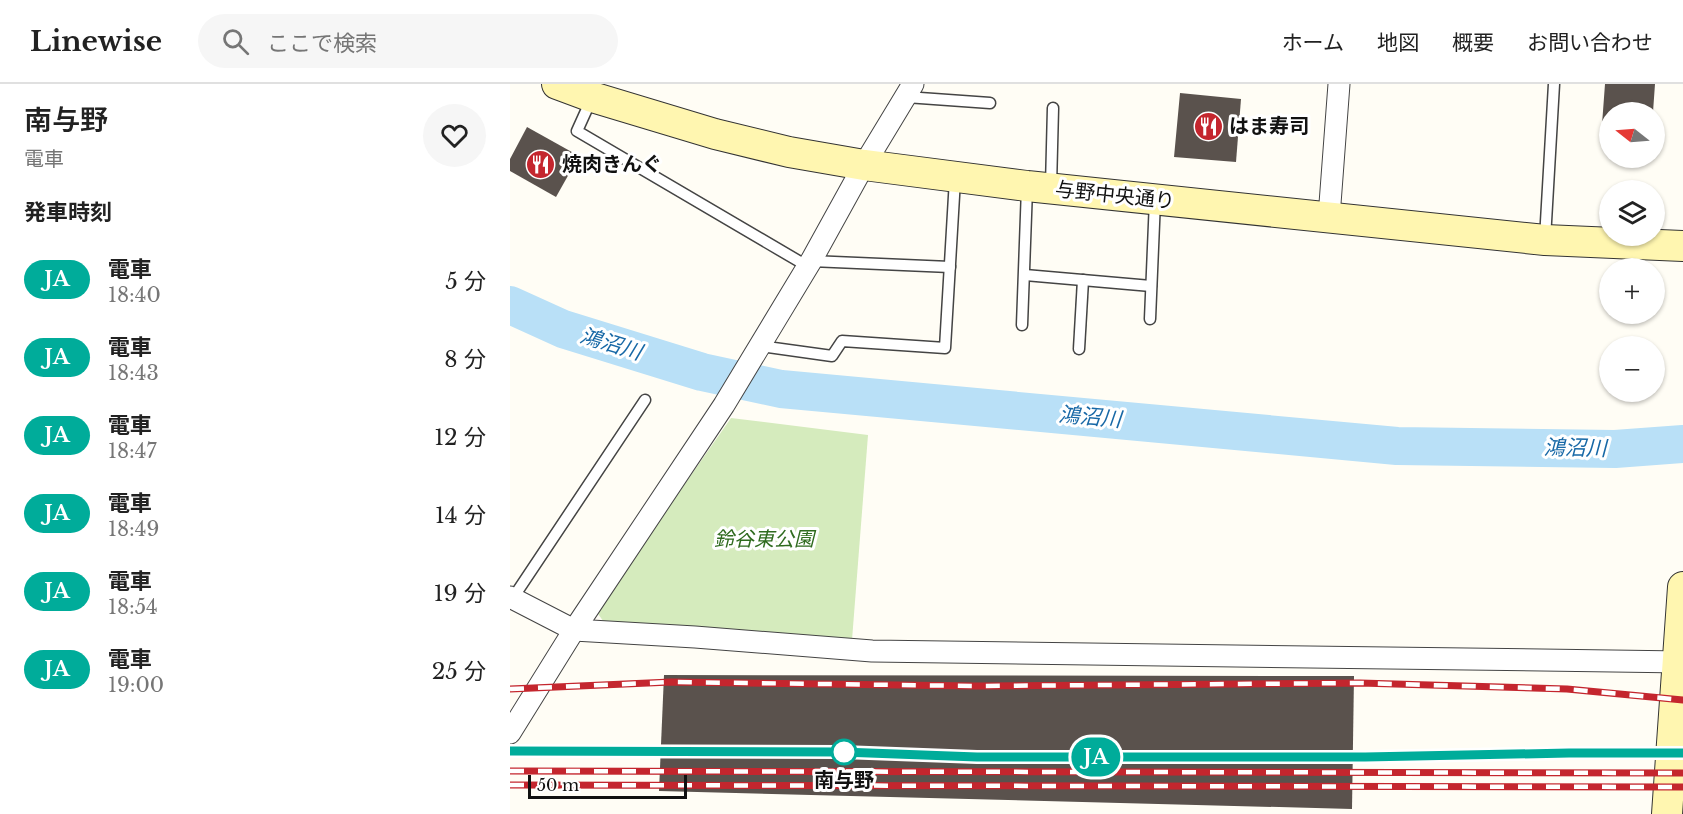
<!DOCTYPE html>
<html lang="ja">
<head>
<meta charset="utf-8">
<style>
  :root { --surface:#fff; --page:#f6f6f6; --text:#222; --muted:#767676; --line:#e0e0e0 }
  body { margin:0; font-family:"Libre Baskerville","Noto Sans JP",serif; background:var(--page); color:var(--text); height:100vh; display:flex; flex-direction:column; font-size:22px; white-space:nowrap }
  * { box-sizing:border-box; margin:0 }
  p { font-size:20px; color:var(--muted) }
  .icon { flex:none; width:33px; height:33px; fill:none; stroke:currentColor; stroke-width:2; stroke-linecap:round; stroke-linejoin:round }
  .map { position:relative; flex:1; overflow:hidden }
  .panel { display:flex; flex-direction:column; background:var(--surface); width:510px }
  .panel>* { flex:none }
  .badge { padding:0 12px; border-radius:20px; font-size:21px; line-height:39px }
  .needle { width:39px; rotate:287deg }
  .tools { position:absolute; left:1089px; top:18px; display:grid; gap:12px }
  .tools a { display:grid; place-items:center; width:66px; height:66px; border-radius:50%; background:var(--surface); box-shadow:0 2px 4px #0004; font-size:30px }
  .scale { position:absolute; left:18px; bottom:15px; width:159px; box-sizing:border-box; padding-left:6px; border:3px solid #111; border-top:0; font-size:16px; line-height:21px; white-space:nowrap; color:#111; -webkit-text-stroke:4px #fff; paint-order:stroke }
  .map>.badge { position:absolute; translate:-50% -50%; box-shadow:0 0 0 3px #fff }
  h2 { padding:0 24px; font-size:22px; line-height:54px }
  .round { display:grid; place-items:center; flex:none; width:63px; height:63px; border-radius:32px; background:var(--page) }
  .summary { display:flex; align-items:center; justify-content:space-between; height:102px; padding:0 24px }
  h1 { font-size:28px; font-weight:600; line-height:45px }
  ul { padding:0; list-style:none }
  li { display:flex; align-items:center; gap:18px; height:78px; padding:0 24px }
  li div { flex:1 }
  li b { display:block; font-size:22px }
  li em { font-style:normal }
  li .badge { min-width:66px; font-weight:700; text-align:center }
  header { display:flex; align-items:center; gap:36px; box-sizing:border-box; height:84px; padding:0 30px; background:var(--surface); border-bottom:2px solid var(--line) }
  header strong { font-size:28px }
  nav { display:flex; gap:33px; margin-inline-start:auto; font-size:21px }
  .search { width:420px; height:54px; background:var(--page); display:flex; align-items:center; gap:15px; box-sizing:border-box; padding:0 21px; border-radius:33px; color:var(--muted); font-size:22px }
  main { display:flex; flex:1; min-height:0 }
  .map>svg:first-child { display:block }
  .green { fill:#d5ebbd }
  .lines { fill:none; stroke-linecap:round; stroke-linejoin:round }
  .river { stroke:#b9e0f7; stroke-width:38 }
  .building { fill:#5a524d }
  .lane-casing { stroke:#444; stroke-width:13 }
  .street-casing { stroke:#444; stroke-width:23 }
  .secondary-casing { stroke:#333; stroke-width:32 }
  .lane { stroke:#fff; stroke-width:10 }
  .street { stroke:#fff; stroke-width:21 }
  .secondary { stroke:#fff6b0; stroke-width:30 }
  .rail-casing { stroke:#c4262e; stroke-width:7 }
  .rail { stroke:#fff; stroke-width:4.5; stroke-dasharray:14; stroke-linecap:butt }
  .line-casing { stroke:#fff; stroke-width:14 }
  .line { stroke:#00ac9a; stroke-width:9 }
  .stop-dot { fill:#fff; stroke:#00ac9a; stroke-width:3 }
  .labels { text-anchor:middle; stroke-width:6; stroke-linejoin:round; paint-order:stroke }
  .poi-label { font-size:20px; font-weight:bold; fill:#111; stroke:#fff; text-anchor:start }
  .street-label { font-size:20px; fill:#111; stroke:#fff }
  .park-label { font-size:20px; font-style:italic; fill:#2f6b1f; stroke:#fff }
  .stop-label { font-size:20px; font-weight:bold; fill:#111; stroke:#fff }
  .water-label { font-size:21px; font-style:italic; fill:#1768a6; stroke:#fff }
</style>
</head>
<body>
<header>
<strong>Linewise</strong>
<div class="search"><svg class="icon" aria-label="search" viewBox="0 0 24 24"><circle cx="10" cy="10" r="6"/><path d="M15 15l6 6"/></svg>ここで検索</div>
<nav><a>ホーム</a><a>地図</a><a>概要</a><a>お問い合わせ</a></nav>
</header>
<main>
<section class="panel">
<div class="summary"><div><h1>南与野</h1><p>電車</p></div><a class="round"><svg class="icon" aria-label="heart" viewBox="0 0 24 24"><path d="M12 20l-8-8c-3-5 5-10 8-4 3-6 11-1 8 4z"/></svg></a></div>
<h2>発車時刻</h2>
<ul>
<li><span class="badge" style="background:#00ac9a;color:#fff">JA</span><div><b>電車</b><p>18:40</p></div><em>5 分</em></li>
<li><span class="badge" style="background:#00ac9a;color:#fff">JA</span><div><b>電車</b><p>18:43</p></div><em>8 分</em></li>
<li><span class="badge" style="background:#00ac9a;color:#fff">JA</span><div><b>電車</b><p>18:47</p></div><em>12 分</em></li>
<li><span class="badge" style="background:#00ac9a;color:#fff">JA</span><div><b>電車</b><p>18:49</p></div><em>14 分</em></li>
<li><span class="badge" style="background:#00ac9a;color:#fff">JA</span><div><b>電車</b><p>18:54</p></div><em>19 分</em></li>
<li><span class="badge" style="background:#00ac9a;color:#fff">JA</span><div><b>電車</b><p>19:00</p></div><em>25 分</em></li>
</ul>
</section>
<div class="map">
<svg width="1173" height="730" viewBox="0 0 1173 730">
  <rect width="100%" height="100%" fill="#fffdf5"/>
  <!-- green -->
  <path class="green" d="M221 334 358 351 342 556 96 541 86 527Z"/>
  <g class="lines">
    <!-- river -->
    <path class="river" d="M0 221 53 245 192 288 271 305 887 362 1105 365 1173 360"/>
  </g>
  <!-- building -->
  <g class="building">
    <path d="M1095 0H1145L1143 28H1100V55L1091 54Z"/>
    <path d="M670 9 731 15 726 78 664 73Z"/>
    <path d="M17 43 69 72 46 113 0 87V75Z"/>
    <path d="M154 591 844 592 842 725 149 707Z"/>
  </g>
  <g class="lines">
    <defs>
      <g id="lane">
        <path d="M396 13 480 19"/>
        <path d="M81 16 67 47 297 182"/>
        <path d="M541 102 543 24"/>
        <path d="M1035 155 1044 0"/>
        <path d="M301 177 440 183"/>
        <path d="M515 191 641 202"/>
        <path d="M640 235 645 116"/>
        <path d="M512 241 517 104"/>
        <path d="M250 262 322 272 332 257 435 264 445 95"/>
        <path d="M569 265 573 196"/>
        <path d="M3 514 135 316"/>
      </g>
      <g id="street">
        <path d="M819 133 829 0"/>
        <path d="M0 513 64 546 185 553 362 567 1173 578"/>
        <path d="M0 649 64 546 214 321 301 177 354 81 403 0"/>
      </g>
      <g id="secondary">
        <path d="M47 0 82 13 205 50 279 68 354 81 517 102 1035 156 1173 162"/>
        <path d="M1157 730 1173 503"/>
      </g>
    </defs>
    <!-- lane casing -->
    <use href="#lane" class="lane-casing"/>
    <!-- street casing -->
    <use href="#street" class="street-casing"/>
    <!-- secondary casing -->
    <use href="#secondary" class="secondary-casing"/>
    <!-- lane -->
    <use href="#lane" class="lane"/>
    <!-- street -->
    <use href="#street" class="street"/>
    <!-- secondary -->
    <use href="#secondary" class="secondary"/>
    <defs>
      <g id="rail">
        <path d="M0 605 161 598 466 602 850 599 1057 605 1173 616"/>
        <path d="M0 667 332 668 467 673H855L1059 669H1173"/>
        <path d="M0 687 1173 689"/>
        <path d="M0 701 1173 703"/>
      </g>
    </defs>
    <!-- rail casing -->
    <use href="#rail" class="rail-casing"/>
    <!-- rail -->
    <use href="#rail" class="rail"/>
  </g>
  <g class="lines">
    <defs>
      <path id="line" d="M0 667 332 668 467 673H855L1059 669H1173"/>
    </defs>
    <!-- line casing -->
    <use href="#line" class="line-casing"/>
    <!-- line -->
    <use href="#line" class="line"/>
  </g>
  <!-- icons -->
  <defs>
    <symbol id="restaurant-disc" viewBox="-11 -11 22 22"><circle r="9.5" fill="#c4262e" stroke="#fff"/><path d="M-5-6h1v4h1v-4h1v4h1v-4h1v5L-1.5 .5V6h-2V.5L-5-1ZM5-6V6H3V1.5H1.5Q1.5-4 5-6Z" fill="#fff"/></symbol>
  </defs>
  <g fill-rule="evenodd">
    <use href="#restaurant-disc" x="682" y="26" width="33" height="33"/>
    <use href="#restaurant-disc" x="14" y="64" width="33" height="33"/>
  </g>
  <!-- markers -->
  <circle class="stop-dot" cx="334" cy="668" r="12"/>
  <g class="labels">
    <!-- poi labels -->
    <g class="poi-label">
      <text x="719" y="49">はま寿司</text>
      <text x="52" y="87">焼肉きんぐ</text>
    </g>
    <!-- street labels -->
    <g class="street-label">
      <text transform="translate(605 111) rotate(6)" y="7">与野中央通り</text>
    </g>
    <!-- park labels -->
    <g class="park-label">
      <text x="254" y="462">鈴谷東公園</text>
    </g>
    <!-- stop labels -->
    <g class="stop-label">
      <text x="334" y="703">南与野</text>
    </g>
    <!-- water labels -->
    <g class="water-label">
      <text transform="translate(101 260) rotate(17)" y="7">鴻沼川</text>
      <text transform="translate(580 333) rotate(5)" y="7">鴻沼川</text>
      <text transform="translate(1065 364) rotate(1)" y="7">鴻沼川</text>
    </g>
  </g>
</svg>
<div class="tools">
<a><svg class="needle" viewBox="-14 -14 28 28"><path d="M0-13l5 13h-10z" fill="#e53935"/><path d="M0 13l5-13h-10z" fill="#767676"/></svg></a>
<a><svg class="icon" aria-label="layers" viewBox="0 0 24 24"><path d="M12 4l9 5-9 5-9-5zM3 14l9 5 9-5"/></svg></a>
<a>+</a>
<a>−</a>
</div>
<div class="scale">50 m</div>
<b class="badge" style="left:586px;top:673px;background:#00ac9a;color:#fff">JA</b>
</div>
</main>
</body>
</html>
